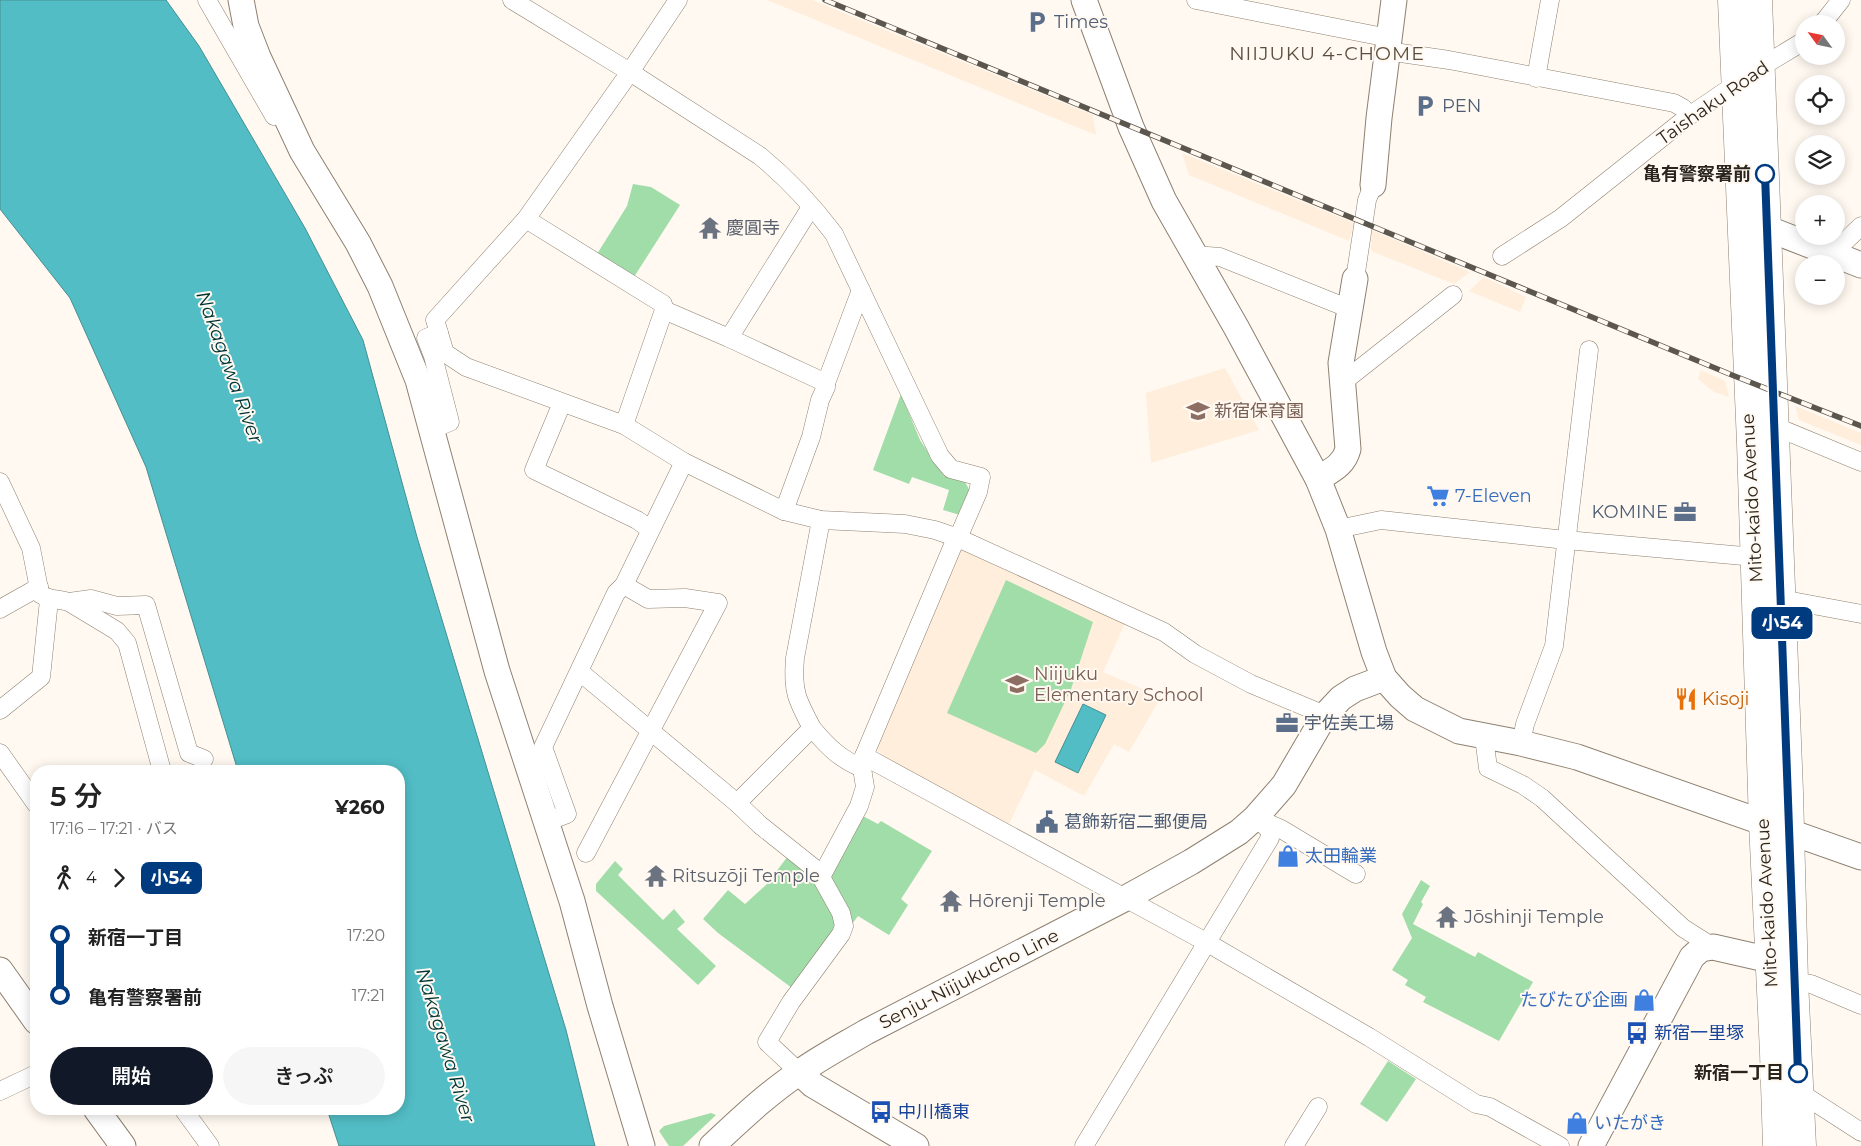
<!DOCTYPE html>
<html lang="ja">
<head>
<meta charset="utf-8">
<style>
  :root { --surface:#fff; --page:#f6f6f6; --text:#222; --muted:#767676; --accent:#111827 }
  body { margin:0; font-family:Montserrat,"Noto Sans JP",sans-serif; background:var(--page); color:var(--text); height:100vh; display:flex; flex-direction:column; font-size:19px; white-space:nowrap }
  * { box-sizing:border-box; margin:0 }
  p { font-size:16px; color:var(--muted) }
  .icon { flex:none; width:28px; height:28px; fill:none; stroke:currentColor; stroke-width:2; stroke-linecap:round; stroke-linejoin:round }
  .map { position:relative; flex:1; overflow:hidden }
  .side { position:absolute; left:30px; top:765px; width:375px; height:350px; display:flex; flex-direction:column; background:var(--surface); border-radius:20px; box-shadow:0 2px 12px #0003 }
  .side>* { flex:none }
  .badge { padding:0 10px; border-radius:8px; font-size:18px; line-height:32px }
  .needle { width:32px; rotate:303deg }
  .tools { position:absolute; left:1795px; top:15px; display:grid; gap:10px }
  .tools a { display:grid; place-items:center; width:50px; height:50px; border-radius:50%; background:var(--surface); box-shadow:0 2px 12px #0003; font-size:25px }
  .map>.badge { position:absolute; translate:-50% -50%; box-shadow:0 0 0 2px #fff }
  .legs { display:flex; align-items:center; gap:8px; height:55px; padding:0 20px; font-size:16px }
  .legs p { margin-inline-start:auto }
  .headline { display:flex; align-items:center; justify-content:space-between; height:85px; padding:0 20px }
  h1 { font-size:28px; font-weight:600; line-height:38px }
  .cta { display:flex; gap:10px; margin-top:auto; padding:10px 20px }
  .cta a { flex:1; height:58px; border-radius:30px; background:var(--accent); color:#fff; font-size:20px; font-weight:600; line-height:58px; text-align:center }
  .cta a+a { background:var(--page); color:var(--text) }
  ul { padding:0 20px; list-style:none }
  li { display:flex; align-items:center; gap:18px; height:60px; font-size:19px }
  li i { display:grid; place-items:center; width:8px; height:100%; margin:0 6px; background:currentColor }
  li i::after { content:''; width:12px; height:12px; margin:-6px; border:4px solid; border-radius:50%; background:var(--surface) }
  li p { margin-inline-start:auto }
  li:first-child i { background:linear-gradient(#0000 50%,currentColor 0) }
  li:last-child i { background:linear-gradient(currentColor 50%,#0000 0) }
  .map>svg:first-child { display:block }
  .built { fill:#ffeedb }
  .green { fill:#a0dda8 }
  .water { fill:#52bdc5; stroke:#468f93 }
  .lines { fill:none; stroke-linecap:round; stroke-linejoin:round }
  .street-casing { stroke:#8e8070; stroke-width:19 }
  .secondary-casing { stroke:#8e8070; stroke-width:27 }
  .highway-casing { stroke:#8e8070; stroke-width:29 }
  .street { stroke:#fff; stroke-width:18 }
  .secondary { stroke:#fff; stroke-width:25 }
  .highway { stroke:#fff; stroke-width:28 }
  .rail-casing { stroke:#5b564e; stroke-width:5.5 }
  .rail { stroke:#fff9f1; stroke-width:4; stroke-dasharray:11; stroke-linecap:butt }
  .line-1-casing { stroke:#fff; stroke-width:11 }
  .line-1 { stroke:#003b80; stroke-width:8 }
  .stop-1-dot { fill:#fff; stroke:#003b80; stroke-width:2.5 }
  .labels { text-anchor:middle; stroke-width:4; stroke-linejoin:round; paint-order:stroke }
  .service-label { font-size:18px; fill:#4e5e75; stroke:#fff9f1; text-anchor:start }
  .street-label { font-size:18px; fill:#29241d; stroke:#fff9f1 }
  .stop-label { font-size:18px; font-weight:bold; fill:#29241d; stroke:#fff9f1; text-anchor:end }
  .worship-label { font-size:18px; fill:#5b616d; stroke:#fff9f1; text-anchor:start }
  .education-label { font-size:18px; fill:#785e54; stroke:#fff9f1; text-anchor:start }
  .shop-label { font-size:18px; fill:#366cbe; stroke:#fff9f1; text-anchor:start }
  .food-label { font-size:18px; fill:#c56008; stroke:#fff9f1; text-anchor:start }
  .transit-label { font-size:18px; fill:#164399; stroke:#fff9f1; text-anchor:start }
  .neighbourhood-label { font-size:19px; letter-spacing:1px; fill:#5c4f40; stroke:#fff9f1 }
  .water-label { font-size:19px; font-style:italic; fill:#003538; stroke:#fff9f1 }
</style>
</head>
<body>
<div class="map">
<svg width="1861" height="1146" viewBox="0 0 1861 1146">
  <rect width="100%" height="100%" fill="#fff9f1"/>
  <!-- built -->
  <g class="built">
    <path d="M767 0H812L1093 115 1096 135Z"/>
    <path d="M1182 153 1354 223 1349 241 1189 175Z"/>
    <path d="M1372 230 1470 272 1454 284 1371 251Z"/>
    <path d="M1484 277 1526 297 1520 312 1469 291Z"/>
    <path d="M1225 368 1259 430 1151 463 1146 393Z"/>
    <path d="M1701 370 1725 381 1729 397 1714 392 1698 379Z"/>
    <path d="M1795 406 1861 433V445L1799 420Z"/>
    <path d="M965 548 1126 621 1103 672 1161 697 1129 752 1114 744 1084 796 1035 770 1008 826 881 756 876 747 957 551Z"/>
  </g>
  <!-- green -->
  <g class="green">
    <path d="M633 184 651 187 680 205 634 277 597 254 627 206Z"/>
    <path d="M901 394 920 440 944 476 965 482 970 491 960 515 943 510 949 490 912 477 909 484 873 470Z"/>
    <path d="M1006 580 1093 622 1071 689 1045 744 1036 753 947 713Z"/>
    <path d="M861 815 878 824 881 821 932 851 901 899 908 905 889 935 858 916 852 924 828 877Z"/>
    <path d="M788 856 811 876 833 915 837 929 792 988 718 933 703 919 728 890 745 904 766 885Z"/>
    <path d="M615 861 623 869 618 875 663 920 674 909 685 922 677 929 716 966 698 985 596 891V884Z"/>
    <path d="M1421 880 1430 886 1421 902 1423 904 1413 924 1475 957 1478 952 1533 982 1499 1041 1423 1002 1426 997 1405 985 1408 980 1392 970 1412 938 1402 914Z"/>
    <path d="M1388 1061 1416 1079 1387 1122 1360 1104Z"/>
    <path d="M711 1113 716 1115 683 1146H669L659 1131 664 1126Z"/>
  </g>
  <!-- water -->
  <g class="water">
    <path d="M0 0H166L199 46 305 228 363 340 417 537 566 1030 595 1146H339L327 1109H399V771H238L146 467 70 298 0 209Z"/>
    <path d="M1083 704 1106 715 1078 773 1055 762Z"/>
  </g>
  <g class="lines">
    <defs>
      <g id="street">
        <path d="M207 0 274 116"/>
        <path d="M512 0 630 72 760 156C788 179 813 206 834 234L940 456 951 469 981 477 978 492 958 538 954 543 864 756 862 768 865 787 859 806 821 877"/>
        <path d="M678 0 630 72 526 219 435 320 445 353 466 367 624 425 684 462 784 511 821 520 905 524 935 530 958 538 1164 632 1195 654 1251 684 1325 715"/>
        <path d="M1196 0 1389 38"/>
        <path d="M1822 24 1841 0"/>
        <path d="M1387 51 1449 60 1674 103 1683 108 1689 116"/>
        <path d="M1536 78 1550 0"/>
        <path d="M526 219 663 304 664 310 729 338 826 383"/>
        <path d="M1832 254 1861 226"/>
        <path d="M1195 255 1220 257 1350 309"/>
        <path d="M1502 256 1561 218 1689 116 1761 67 1804 41"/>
        <path d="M1355 279 1367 200 1373 185"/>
        <path d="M729 338 811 207"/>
        <path d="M1343 382 1453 295"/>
        <path d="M562 403 534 470 637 520 650 529"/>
        <path d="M624 425 664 310"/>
        <path d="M1766 427 1774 426 1861 462"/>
        <path d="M432 429 450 422 433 356 426 338 439 333"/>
        <path d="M0 482 31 548 40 594C51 601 56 598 69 602L117 631 127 643 162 771"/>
        <path d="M784 511 811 437 820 400 826 387V383L861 290"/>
        <path d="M1338 529 1381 520 1566 540 1755 557"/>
        <path d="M1781 599 1861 614"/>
        <path d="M69 602 91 599 117 606 146 605 189 753 204 759"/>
        <path d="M0 609 39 587"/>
        <path d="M580 672 737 803 760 825 814 868 821 877 841 913 844 926 841 934 791 1002 767 1042 799 1072"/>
        <path d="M0 710 41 677 49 600"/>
        <path d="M812 728C797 700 792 691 795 658L821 520"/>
        <path d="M1484 737 1488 768 1523 785 1542 798 1683 928 1713 947"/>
        <path d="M1521 743 1525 724 1554 646 1589 350"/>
        <path d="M0 753 36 804"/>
        <path d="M864 756 1206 942 1369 1037 1476 1104 1490 1107 1560 1146"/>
        <path d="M737 803 812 728C828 747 840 759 862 768"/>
        <path d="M1261 820 1281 829 1356 874"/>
        <path d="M546 822 567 814 543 747 616 593 624 585 684 462"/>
        <path d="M586 853 718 603 685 598 648 599 624 585"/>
        <path d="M1794 981 1811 984 1861 1005"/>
        <path d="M0 1091 36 1074"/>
        <path d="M1799 1092 1861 1132"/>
        <path d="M183 1109 210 1146"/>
        <path d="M1084 1146 1270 838V831L1256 817"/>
        <path d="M1294 1146 1318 1107"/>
      </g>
      <g id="secondary">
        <path d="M241 0 246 26 258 57 302 151 358 243 380 286 418 380 497 671 572 901 600 1006 642 1146"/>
        <path d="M1084 0 1131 127 1164 201 1236 327 1318 479 1338 529 1374 652 1384 678 1400 696 1415 709 1459 731 1521 743 1577 757 1861 857"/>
        <path d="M1373 185 1379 118 1394 0"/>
        <path d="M1748 221 1861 265"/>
        <path d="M1318 479C1332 470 1344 465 1348 449L1341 363 1355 279"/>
        <path d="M0 970 36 1021"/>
        <path d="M799 1072 813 1085 916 1146"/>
        <path d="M96 1109 123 1146"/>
        <path d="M712 1146C740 1120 768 1093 800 1072 821 1057 844 1045 866 1032L1126 898 1191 862 1239 832 1256 817 1284 785 1325 715 1341 698 1355 689 1384 678"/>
        <path d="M1591 1146 1692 957 1701 949 1713 947 1757 957 1769 958"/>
      </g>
      <g id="highway">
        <path d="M1732 0 1751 443 1763 823 1774 1053 1777 1146"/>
        <path d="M1758 0 1789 792 1794 981 1802 1146"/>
      </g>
    </defs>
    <!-- street casing -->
    <use href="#street" class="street-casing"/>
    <!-- secondary casing -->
    <use href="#secondary" class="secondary-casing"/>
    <!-- highway casing -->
    <use href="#highway" class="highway-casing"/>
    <!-- street -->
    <use href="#street" class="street"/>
    <!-- secondary -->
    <use href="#secondary" class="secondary"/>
    <!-- highway -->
    <use href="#highway" class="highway"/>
    <defs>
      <path id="rail" d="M825 0 1732 375 1861 426"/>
    </defs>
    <!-- rail casing -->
    <use href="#rail" class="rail-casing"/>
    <!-- rail -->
    <use href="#rail" class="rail"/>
  </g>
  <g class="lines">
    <defs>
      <path id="line-1" d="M1765 174 1798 1073"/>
    </defs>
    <!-- line-1 casing -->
    <use href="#line-1" class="line-1-casing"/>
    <!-- line-1 -->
    <use href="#line-1" class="line-1"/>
  </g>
  <!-- icons -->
  <defs>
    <symbol id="parking-bare" viewBox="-9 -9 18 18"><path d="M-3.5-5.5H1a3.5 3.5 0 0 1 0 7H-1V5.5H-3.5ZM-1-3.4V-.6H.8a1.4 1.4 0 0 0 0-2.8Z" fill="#5c6f8a" stroke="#fff9f1" stroke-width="2.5" paint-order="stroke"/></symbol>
    <symbol id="temple-bare" viewBox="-9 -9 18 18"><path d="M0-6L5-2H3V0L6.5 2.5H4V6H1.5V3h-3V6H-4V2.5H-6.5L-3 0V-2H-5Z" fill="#6b7280" stroke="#fff9f1" stroke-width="2.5" paint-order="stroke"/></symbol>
    <symbol id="school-bare" viewBox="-9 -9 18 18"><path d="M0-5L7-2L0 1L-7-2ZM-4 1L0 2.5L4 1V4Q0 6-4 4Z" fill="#8d6e63" stroke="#fff9f1" stroke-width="2.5" paint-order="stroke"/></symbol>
    <symbol id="supermarket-bare" viewBox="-9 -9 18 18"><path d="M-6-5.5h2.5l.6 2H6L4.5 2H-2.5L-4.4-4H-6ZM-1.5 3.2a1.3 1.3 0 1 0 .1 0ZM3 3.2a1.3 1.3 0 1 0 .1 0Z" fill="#3f7fe0" stroke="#fff9f1" stroke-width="2.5" paint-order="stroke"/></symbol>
    <symbol id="office-bare" viewBox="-9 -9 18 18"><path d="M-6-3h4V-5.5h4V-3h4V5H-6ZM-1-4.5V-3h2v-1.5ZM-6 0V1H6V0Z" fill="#5c6f8a" stroke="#fff9f1" stroke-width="2.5" paint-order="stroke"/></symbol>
    <symbol id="restaurant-bare" viewBox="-9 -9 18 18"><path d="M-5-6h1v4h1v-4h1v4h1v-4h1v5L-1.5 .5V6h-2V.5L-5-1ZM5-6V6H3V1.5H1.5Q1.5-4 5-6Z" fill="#e8710a" stroke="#fff9f1" stroke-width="2.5" paint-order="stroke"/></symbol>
    <symbol id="civic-bare" viewBox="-9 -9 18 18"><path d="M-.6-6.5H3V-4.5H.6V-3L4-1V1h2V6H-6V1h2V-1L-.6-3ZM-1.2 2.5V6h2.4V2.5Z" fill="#5c6f8a" stroke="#fff9f1" stroke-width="2.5" paint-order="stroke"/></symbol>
    <symbol id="shop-bare" viewBox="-9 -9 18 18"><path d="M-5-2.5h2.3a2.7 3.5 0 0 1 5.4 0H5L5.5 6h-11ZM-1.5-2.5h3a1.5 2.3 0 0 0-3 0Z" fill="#3f7fe0" stroke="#fff9f1" stroke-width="2.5" paint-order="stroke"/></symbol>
    <symbol id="bus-bare" viewBox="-9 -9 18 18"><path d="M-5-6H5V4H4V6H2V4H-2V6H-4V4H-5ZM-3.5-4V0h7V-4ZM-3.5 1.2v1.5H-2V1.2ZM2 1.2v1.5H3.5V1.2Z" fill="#1a4fb4" stroke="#fff9f1" stroke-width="2.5" paint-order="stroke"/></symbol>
  </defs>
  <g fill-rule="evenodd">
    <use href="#parking-bare" x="1021" y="6" width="32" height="32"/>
    <use href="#parking-bare" x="1409" y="90" width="32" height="32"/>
    <use href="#temple-bare" x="694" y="212" width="32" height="32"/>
    <use href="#school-bare" x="1182" y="395" width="32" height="32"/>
    <use href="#supermarket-bare" x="1422" y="480" width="32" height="32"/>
    <use href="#office-bare" x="1669" y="496" width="32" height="32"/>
    <use href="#school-bare" x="1001" y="668" width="32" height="32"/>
    <use href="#restaurant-bare" x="1670" y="683" width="32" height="32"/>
    <use href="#office-bare" x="1271" y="707" width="32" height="32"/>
    <use href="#civic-bare" x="1031" y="806" width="32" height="32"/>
    <use href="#shop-bare" x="1272" y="840" width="32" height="32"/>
    <use href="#temple-bare" x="640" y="860" width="32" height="32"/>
    <use href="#temple-bare" x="935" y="885" width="32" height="32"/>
    <use href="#temple-bare" x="1431" y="901" width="32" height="32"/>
    <use href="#shop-bare" x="1628" y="984" width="32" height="32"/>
    <use href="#bus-bare" x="1621" y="1017" width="32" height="32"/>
    <use href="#bus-bare" x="865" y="1096" width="32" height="32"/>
    <use href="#shop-bare" x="1561" y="1107" width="32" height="32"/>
  </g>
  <!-- markers -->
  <g class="stop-1-dot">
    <circle cx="1765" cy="174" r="9"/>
    <circle cx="1798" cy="1073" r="9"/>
  </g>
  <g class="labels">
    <!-- service labels -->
    <g class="service-label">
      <text x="1054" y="28">Times</text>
      <text x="1442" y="112">PEN</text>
      <text x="1668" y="518" text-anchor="end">KOMINE</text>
      <text x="1304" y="729">宇佐美工場</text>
      <text x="1064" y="828">葛飾新宿二郵便局</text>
    </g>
    <!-- street labels -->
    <g class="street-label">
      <text transform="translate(1713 103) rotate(-35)" y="6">Taishaku Road</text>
      <text transform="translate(1752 498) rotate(-93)" y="6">Mito-kaido Avenue</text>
      <text transform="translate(1767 903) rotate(-93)" y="6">Mito-kaido Avenue</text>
      <text transform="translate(969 979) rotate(-27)" y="6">Senju-Niijukucho Line</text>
    </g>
    <!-- stop labels -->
    <g class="stop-label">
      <text x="1751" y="180">亀有警察署前</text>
      <text x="1784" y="1079">新宿一丁目</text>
    </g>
    <!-- worship labels -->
    <g class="worship-label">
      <text x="726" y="234">慶圓寺</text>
      <text x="672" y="882">Ritsuzōji Temple</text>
      <text x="968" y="907">Hōrenji Temple</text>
      <text x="1464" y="923">Jōshinji Temple</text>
    </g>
    <!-- education labels -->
    <g class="education-label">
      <text x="1214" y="417">新宿保育園</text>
      <text x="1034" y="680">Niijuku<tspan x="1034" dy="21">Elementary School</tspan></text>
    </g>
    <!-- shop labels -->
    <g class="shop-label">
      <text x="1455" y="502">7-Eleven</text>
      <text x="1305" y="862">太田輪業</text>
      <text x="1628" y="1006" text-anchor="end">たびたび企画</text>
      <text x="1594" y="1129">いたがき</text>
    </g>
    <!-- food labels -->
    <g class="food-label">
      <text x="1702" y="705">Kisoji</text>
    </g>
    <!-- transit labels -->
    <g class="transit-label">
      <text x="1654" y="1039">新宿一里塚</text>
      <text x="898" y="1118">中川橋東</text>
    </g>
    <!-- neighbourhood labels -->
    <g class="neighbourhood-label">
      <text x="1327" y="60">NIIJUKU 4-CHOME</text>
    </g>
    <!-- water labels -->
    <g class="water-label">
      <text transform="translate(230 367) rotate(70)" y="7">Nakagawa River</text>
      <text transform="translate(446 1045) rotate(73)" y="7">Nakagawa River</text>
    </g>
  </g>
</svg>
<div class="tools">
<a><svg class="needle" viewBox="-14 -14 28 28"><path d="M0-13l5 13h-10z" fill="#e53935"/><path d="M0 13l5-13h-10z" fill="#767676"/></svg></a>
<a><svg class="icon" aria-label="locate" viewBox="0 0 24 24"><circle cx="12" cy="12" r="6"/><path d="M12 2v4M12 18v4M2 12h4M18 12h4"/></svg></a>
<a><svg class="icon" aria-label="layers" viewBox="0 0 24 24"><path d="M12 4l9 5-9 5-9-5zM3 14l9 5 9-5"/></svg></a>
<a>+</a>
<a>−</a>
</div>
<b class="badge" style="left:1782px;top:623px;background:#003b80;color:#fff">小54</b>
<section class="side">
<div class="headline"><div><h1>5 分</h1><p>17:16 – 17:21 · バス</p></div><b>¥260</b></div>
<div class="legs"><svg class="icon" aria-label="walk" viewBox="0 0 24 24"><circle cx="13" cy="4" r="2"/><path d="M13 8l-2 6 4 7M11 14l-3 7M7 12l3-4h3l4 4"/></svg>4<svg class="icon" aria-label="forward" viewBox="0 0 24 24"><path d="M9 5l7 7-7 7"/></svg><b class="badge" style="background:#003b80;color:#fff">小54</b></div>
<ul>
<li><i style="color:#003b80"></i><b>新宿一丁目</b><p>17:20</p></li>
<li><i style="color:#003b80"></i><b>亀有警察署前</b><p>17:21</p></li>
</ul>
<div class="cta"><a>開始</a><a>きっぷ</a></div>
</section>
</div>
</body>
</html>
